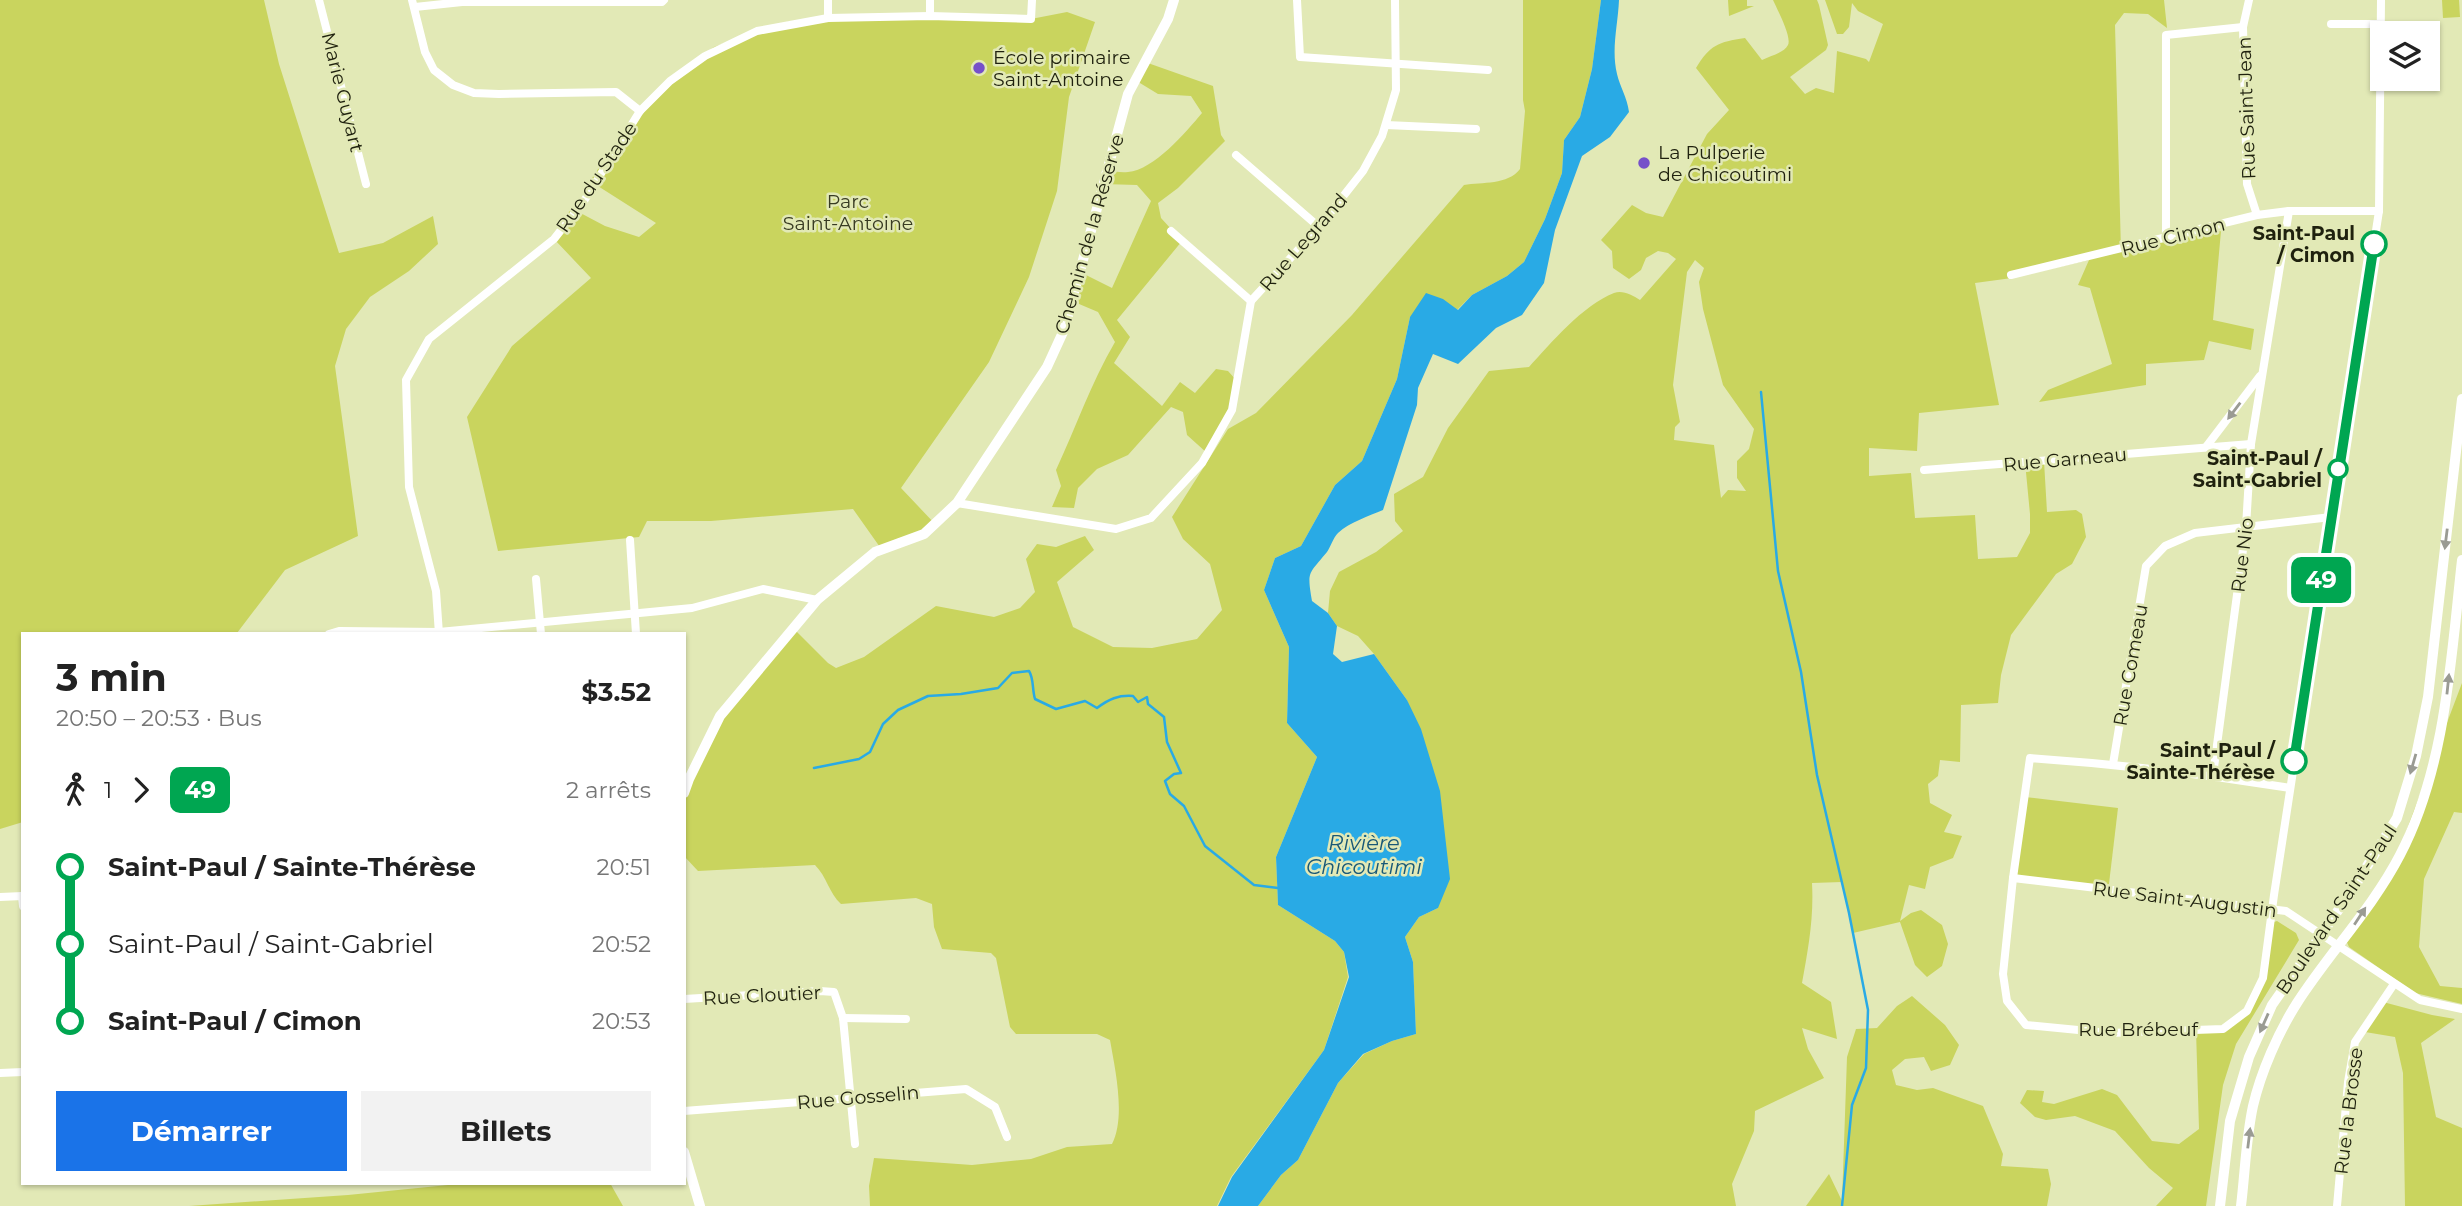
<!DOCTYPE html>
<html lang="fr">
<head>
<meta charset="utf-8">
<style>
  :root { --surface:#fff; --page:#f2f2f2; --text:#222; --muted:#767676; --accent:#1a73e8 }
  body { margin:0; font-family:Montserrat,sans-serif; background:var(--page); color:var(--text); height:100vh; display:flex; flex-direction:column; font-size:26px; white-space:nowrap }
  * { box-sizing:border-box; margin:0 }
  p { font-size:23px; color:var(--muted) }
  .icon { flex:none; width:38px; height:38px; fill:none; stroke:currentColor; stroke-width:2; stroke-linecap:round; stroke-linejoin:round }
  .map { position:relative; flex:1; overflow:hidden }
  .side { position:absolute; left:21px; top:632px; width:665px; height:553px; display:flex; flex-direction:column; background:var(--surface); border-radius:0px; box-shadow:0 2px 5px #0004 }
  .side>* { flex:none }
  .badge { padding:0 14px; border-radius:10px; font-size:24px; line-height:46px }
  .buttons { position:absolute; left:2370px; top:21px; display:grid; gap:14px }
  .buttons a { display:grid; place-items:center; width:70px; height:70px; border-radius:0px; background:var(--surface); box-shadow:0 2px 5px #0004; font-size:35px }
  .map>.badge { position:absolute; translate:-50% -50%; box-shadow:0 0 0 4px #fff }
  .legs { display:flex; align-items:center; gap:10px; height:77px; padding:0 35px; font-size:23px }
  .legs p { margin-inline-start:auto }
  .overview { display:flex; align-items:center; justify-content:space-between; height:119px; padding:0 35px }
  h1 { font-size:38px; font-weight:700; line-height:52px }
  .action { display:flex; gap:14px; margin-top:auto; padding:14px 35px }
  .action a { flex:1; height:80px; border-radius:0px; background:var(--accent); color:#fff; font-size:28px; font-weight:700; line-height:80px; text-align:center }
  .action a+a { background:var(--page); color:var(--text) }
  ul { padding:0 35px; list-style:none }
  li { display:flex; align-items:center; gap:24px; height:77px; font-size:26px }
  li i { display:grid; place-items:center; width:10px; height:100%; margin:0 9px; background:currentColor }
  li i::after { content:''; width:18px; height:18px; margin:-9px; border:5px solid; border-radius:50%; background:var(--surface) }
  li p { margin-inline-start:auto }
  li:first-child i { background:linear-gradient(#0000 50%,currentColor 0) }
  li:last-child i { background:linear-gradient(currentColor 50%,#0000 0) }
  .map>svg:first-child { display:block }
  .green { fill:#c9d45e; fill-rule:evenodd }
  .water { fill:#29aae5 }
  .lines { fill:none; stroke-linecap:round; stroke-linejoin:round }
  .stream { stroke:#29aae5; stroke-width:2.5 }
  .minor { stroke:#fff; stroke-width:8 }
  .tertiary { stroke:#fff; stroke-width:10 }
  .secondary { stroke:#fff; stroke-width:10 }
  .oneway { fill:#9a9b93 }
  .line-1-casing { stroke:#fff; stroke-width:16 }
  .line-1 { stroke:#00a651; stroke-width:10 }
  .poi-dot { fill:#7650c9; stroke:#e2e9b6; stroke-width:2.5 }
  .stop-1-dot { fill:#fff; stroke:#00a651; stroke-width:3.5 }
  .labels { text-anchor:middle; stroke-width:5; stroke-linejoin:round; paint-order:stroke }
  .poi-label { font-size:19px; fill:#1f210e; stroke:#e2e9b6; text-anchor:start }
  .street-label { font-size:19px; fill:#1f210e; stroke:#e2e9b6 }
  .park-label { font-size:19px; fill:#383b22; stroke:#e2e9b6 }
  .stop-label { font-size:19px; font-weight:bold; fill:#1f210e; stroke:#e2e9b6; text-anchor:end }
  .water-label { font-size:21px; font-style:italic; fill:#185877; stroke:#e2e9b6 }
</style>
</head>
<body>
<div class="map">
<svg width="2462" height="1206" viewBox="0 0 2462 1206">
  <rect width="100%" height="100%" fill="#e2e9b6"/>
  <!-- green -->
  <g class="green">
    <path d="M0 0H264L279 64 339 253 383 243 433 216 438 244 409 271 370 297 346 329 335 366 358 536 285 570 237 633 23 634V822L0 829Z"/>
    <path d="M1523 0H1601L1592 69 1580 117 1564 140 1562 173 1545 219 1524 262 1507 276 1472 295 1457 310 1410 317 1397 379 1362 461 1335 485 1301 546 1275 558 1264 590 1289 647 1287 723 1317 757 1276 857 1278 905 1335 941 1344 952 1348 977 1324 1050 1231 1177 1217 1206H870L869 1186 874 1158 972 1165 1031 1159 1067 1147 1112 1144C1126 1117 1115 1069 1110 1040L1097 1034H1016L1010 1027 996 958 991 953 942 949 934 927 932 904 916 898 841 904C829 893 827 877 815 865L698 871 684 856V798L719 716 791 626 828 663 836 668 864 657 936 606 994 617 1020 608 1035 592 1026 559 1037 544 1056 547 1085 536 1094 550 1057 582 1073 627 1113 647 1152 648 1197 639 1222 610 1210 564 1183 539 1172 517 1228 429 1256 413 1352 315 1464 185C1482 182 1508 185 1520 169L1525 111 1523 100Z"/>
    <path d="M1728 0H1747V6H1754L1729 16Z"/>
    <path d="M1773 0H1817L1819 5 1828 45 1826 50 1790 77 1805 94 1816 88 1834 93 1837 51 1866 59 1869 62 1883 24 1858 11 1852 3 1849 27 1843 34H1837L1825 0H2164L2167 28 2148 14 2124 13 2115 25 2121 251 2221 231 2213 320 2254 329 2251 350 2209 341 2204 360 2146 364V385L2039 402 2048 390 2112 364 2090 288 2078 285 2089 260 2012 278 1975 283 1999 405 1919 413 1917 451 1869 448V476L1911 473 1915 518 1975 515 1978 559 2017 557 2030 533V514L2025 462 2044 461 2047 512 2076 510 2082 514 2086 537 2072 564 2056 574 2011 635 2001 675 1998 703 1961 705 1960 762 1940 760 1938 776 1928 784 1930 803 1952 815 1944 832 1962 836 1953 858 1930 867 1925 889 1909 885 1900 921 1911 913 1921 910 1942 925 1948 944 1942 966 1927 977 1915 965 1900 922 1853 933 1842 882 1812 883C1814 918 1808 950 1802 983L1831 1002 1837 1039 1802 1028 1808 1049 1824 1078 1755 1111 1754 1131 1732 1184 1736 1206H1258L1281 1175 1298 1160 1338 1083 1364 1054 1392 1041 1416 1034 1413 962 1405 937 1419 917 1438 908 1407 700 1374 654 1358 636 1337 626 1328 613 1330 591 1339 572 1376 552 1403 531 1395 521 1394 494 1423 477 1448 428 1489 371 1529 367C1551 343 1583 305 1614 293 1623 290 1632 295 1640 300L1676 259 1668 253 1658 251 1646 258 1641 270 1629 279 1613 268 1612 251 1601 240 1632 205 1646 213 1663 217 1707 134 1729 110 1696 68C1710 45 1718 42 1745 38L1762 60C1770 56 1784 53 1788 45 1792 37 1777 9 1773 0ZM1695 260 1704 268 1699 282 1703 309 1723 385 1754 429 1749 449 1737 461V478L1746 491 1728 490 1721 498 1714 445 1674 440 1675 427 1680 422 1673 385 1687 272Z"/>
    <path d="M2442 0H2459L2460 17 2443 18Z"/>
    <path d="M1067 12 1095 22 1069 97 1057 191 1029 277 989 362 901 488 936 525 882 550 853 509 711 521H647L639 537 498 551 467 417 512 346 591 278 554 239 571 208 605 226 639 237 656 223 590 181 637 111 671 76 714 47 766 27 791 21 931 18 1031 19Z"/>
    <path d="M1145 62 1213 86 1221 135 1225 141 1178 188 1158 203 1161 218 1182 241 1117 320 1130 337 1114 363 1162 406 1180 382 1195 393 1216 369 1228 371 1237 381 1232 410 1207 453 1187 435 1183 412 1171 407 1128 455 1097 469 1078 488 1074 508 1052 507 1061 486 1056 470C1076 427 1091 383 1115 342L1098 312 1072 301 1080 272 1112 288 1151 201 1137 185 1103 184 1106 170C1113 171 1121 173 1128 172 1154 170 1186 132 1202 113L1191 96 1158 94 1135 80Z"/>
    <path d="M2462 683V813L2454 812 2424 879 2419 947 2440 986 2462 988V1004L2415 993 2349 947 2346 940 2388 879Z"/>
    <path d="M2025 797 2118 808 2108 892 2014 881Z"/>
    <path d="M2277 921 2296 933 2299 940 2236 1044 2223 1085 2206 1206H2156L2173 1188 2149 1168 2115 1131 2075 1116 2046 1120 2035 1117 2020 1103 2027 1090 2044 1091 2042 1102 2054 1104 2102 1089 2117 1095 2152 1141 2179 1144 2199 1129 2196 1030 2223 1029 2247 1011 2263 978 2274 922Z"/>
    <path d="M1912 996 1945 1025 1959 1045 1950 1065 1931 1071 1924 1057 1905 1059 1892 1070 1896 1085 1917 1090 1933 1088 1983 1106 2003 1154 2001 1166 2048 1169 2051 1184 2047 1206H1806L1829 1174 1842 1201 1847 1057 1856 1029 1877 1028 1897 1006Z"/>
    <path d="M2383 1002 2432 1015 2455 1019 2421 1043 2436 1117 2462 1128V1206H2405L2403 1073 2395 1037 2365 1032Z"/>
    <path d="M468 1183H610L623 1206H189L348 1195Z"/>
  </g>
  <!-- water -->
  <path class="water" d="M1601 0H1619C1618 25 1611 49 1617 74 1620 87 1627 97 1629 112L1610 137 1582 156 1555 230 1544 283 1522 315 1496 328 1458 364 1433 354 1418 388 1417 405 1383 510C1369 516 1350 522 1338 533 1333 538 1331 546 1327 552 1308 575 1307 571 1312 601L1328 613 1337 626 1333 654 1342 662 1374 654 1407 700 1421 729 1440 791 1450 879 1438 908 1419 917 1405 937 1413 962 1416 1034 1392 1041 1363 1054 1338 1083 1298 1160 1281 1175 1258 1206H1218L1232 1177 1324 1050 1349 977 1344 952 1335 941 1278 905 1276 857 1317 757 1287 723 1289 647 1264 590 1275 558 1301 546 1335 485 1362 461 1397 379 1410 317 1426 293 1443 299 1458 310 1472 295 1507 276 1524 262 1545 219 1562 173 1564 140 1580 117 1592 69Z"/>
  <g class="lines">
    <!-- stream -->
    <g class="stream">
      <path d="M1761 392 1778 571 1801 672 1817 775 1849 913 1868 1010 1866 1068 1852 1105 1842 1206"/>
      <path d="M814 768 859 759 870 752 883 724 898 710 928 696 961 694 998 688 1012 673 1029 671C1034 679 1032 689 1035 699L1056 709 1085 701 1097 708C1109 699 1118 695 1133 696L1138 702 1147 697 1148 704 1164 717 1167 742 1181 773 1174 774 1165 781 1170 794 1184 806 1205 846 1254 885 1278 888"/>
    </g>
    <!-- minor -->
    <g class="minor">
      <path d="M319 0 366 184"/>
      <path d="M412 0 425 52 434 70 453 85 474 93 499 94 616 92 640 111"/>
      <path d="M930 0V16"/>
      <path d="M1297 0 1300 57 1488 70"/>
      <path d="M2249 0 2243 27 2247 184 2257 215"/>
      <path d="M415 7 462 2H662L664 0"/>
      <path d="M828 18V0"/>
      <path d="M2331 24H2381"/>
      <path d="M1386 125 1476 129"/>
      <path d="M1236 155 1319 227"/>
      <path d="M1171 231 1251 301"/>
      <path d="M2166 238V35L2243 27"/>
      <path d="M2011 275 2257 215 2289 211H2379"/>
      <path d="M2206 447 2260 376"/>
      <path d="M1924 470 2251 444"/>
      <path d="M957 503 1116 529 1151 518 1202 463 1232 410 1251 301 1319 227 1363 171 1382 136 1396 90 1395 0"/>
      <path d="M630 540 636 634"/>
      <path d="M536 579 541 634"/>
      <path d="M329 634 339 631 439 632 692 608 763 589 817 600"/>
      <path d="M439 634 436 591 409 487 406 380 429 339 554 239 584 201 640 111 670 81 705 56 757 31 828 18 930 16 1031 19 1032 0"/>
      <path d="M2113 764 2146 566 2165 546 2195 533 2331 517"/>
      <path d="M2213 775 2246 527 2251 444 2289 211"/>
      <path d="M2290 788C2204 774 2118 764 2030 758L2013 878 2003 974 2007 1001 2026 1025 2109 1033 2223 1029 2247 1011 2263 978 2274 895 2379 211 2381 0"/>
      <path d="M2013 878 2286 911 2420 1000 2462 1009"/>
      <path d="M22 896 23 906"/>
      <path d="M0 897 23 896"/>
      <path d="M684 999 820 991 834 992 843 1018 855 1144"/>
      <path d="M843 1018 906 1019"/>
      <path d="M0 1073 23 1072"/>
      <path d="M684 1111 966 1089 995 1107 1007 1137"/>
      <path d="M2337 1206 2348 1082 2355 1042 2394 984"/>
    </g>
    <!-- tertiary -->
    <g class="tertiary">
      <path d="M684 793 689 779 720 716 817 600 875 552 924 534 957 503 1047 367 1064 330 1128 94 1168 19 1174 0"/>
      <path d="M684 1152 700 1206"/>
    </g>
    <!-- secondary -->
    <g class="secondary">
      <path d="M2220 1206 2230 1121 2249 1057 2272 1005 2351 892 2397 818 2416 756 2428 697 2462 399"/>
      <path d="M2241 1206C2245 1173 2246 1138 2253 1106 2261 1072 2278 1033 2297 1003 2329 953 2372 909 2400 855 2446 767 2451 658 2462 560"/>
    </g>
  </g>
  <!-- one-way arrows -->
  <defs><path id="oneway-solid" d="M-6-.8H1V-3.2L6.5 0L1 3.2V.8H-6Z" transform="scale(1.75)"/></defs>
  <g class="oneway">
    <use href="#oneway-solid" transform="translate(2234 411) rotate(127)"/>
    <use href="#oneway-solid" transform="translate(2446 539) rotate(97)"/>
    <use href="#oneway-solid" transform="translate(2448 684) rotate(-84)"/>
    <use href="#oneway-solid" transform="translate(2413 764) rotate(106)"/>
    <use href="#oneway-solid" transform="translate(2360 916) rotate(-57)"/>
    <use href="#oneway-solid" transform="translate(2264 1023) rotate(114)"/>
    <use href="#oneway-solid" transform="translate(2249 1138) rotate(-83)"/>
  </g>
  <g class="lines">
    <defs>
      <path id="line-1" d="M2294 761 2374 244"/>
    </defs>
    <!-- line-1 casing -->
    <use href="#line-1" class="line-1-casing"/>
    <!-- line-1 -->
    <use href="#line-1" class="line-1"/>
  </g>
  <!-- markers -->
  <g class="poi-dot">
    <circle cx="979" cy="68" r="7"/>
    <circle cx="1644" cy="163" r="7"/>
  </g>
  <g class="stop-1-dot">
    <circle cx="2374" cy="244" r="12"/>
    <circle cx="2338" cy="469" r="9"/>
    <circle cx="2294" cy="761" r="12"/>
  </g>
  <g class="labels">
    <!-- poi labels -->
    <g class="poi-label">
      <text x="993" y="64">École primaire<tspan x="993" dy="22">Saint-Antoine</tspan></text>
      <text x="1658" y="159">La Pulperie<tspan x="1658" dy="22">de Chicoutimi</tspan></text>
    </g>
    <!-- street labels -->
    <g class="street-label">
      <text transform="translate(343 92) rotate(76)" y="7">Marie Guyart</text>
      <text transform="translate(2246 108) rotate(-92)" y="7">Rue Saint-Jean</text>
      <text transform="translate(596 177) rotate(-56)" y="7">Rue du Stade</text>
      <text transform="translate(1089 234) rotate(-74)" y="7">Chemin de la Réserve</text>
      <text transform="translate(2173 236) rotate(-14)" y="7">Rue Cimon</text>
      <text transform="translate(1303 242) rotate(-49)" y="7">Rue Legrand</text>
      <text transform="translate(2065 459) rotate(-5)" y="7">Rue Garneau</text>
      <text transform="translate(2242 555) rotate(-83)" y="7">Rue Nio</text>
      <text transform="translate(2130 665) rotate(-80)" y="7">Rue Comeau</text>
      <text transform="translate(2185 899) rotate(7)" y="7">Rue Saint-Augustin</text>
      <text transform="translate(2336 909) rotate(-56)" y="7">Boulevard Saint-Paul</text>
      <text transform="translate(762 995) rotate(-3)" y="7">Rue Cloutier</text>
      <text x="2138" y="1036">Rue Brébeuf</text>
      <text transform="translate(858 1097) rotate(-5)" y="7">Rue Gosselin</text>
      <text transform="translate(2348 1111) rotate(-83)" y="7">Rue la Brosse</text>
    </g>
    <!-- park labels -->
    <g class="park-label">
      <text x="848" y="208">Parc<tspan x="848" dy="22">Saint-Antoine</tspan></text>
    </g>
    <!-- stop labels -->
    <g class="stop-label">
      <text x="2355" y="240">Saint-Paul<tspan x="2355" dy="22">/ Cimon</tspan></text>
      <text x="2322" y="465">Saint-Paul /<tspan x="2322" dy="22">Saint-Gabriel</tspan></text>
      <text x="2275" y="757">Saint-Paul /<tspan x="2275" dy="22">Sainte-Thérèse</tspan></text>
    </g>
    <!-- water labels -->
    <g class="water-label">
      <text x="1364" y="850">Rivière<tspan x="1364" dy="24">Chicoutimi</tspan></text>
    </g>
  </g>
</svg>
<div class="buttons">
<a><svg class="icon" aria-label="layers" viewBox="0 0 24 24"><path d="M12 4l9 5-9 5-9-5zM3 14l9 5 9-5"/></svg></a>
</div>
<b class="badge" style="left:2321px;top:580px;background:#00a651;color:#fff">49</b>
<section class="side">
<div class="overview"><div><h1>3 min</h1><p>20:50 – 20:53 · Bus</p></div><b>$3.52</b></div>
<div class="legs"><svg class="icon" aria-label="walk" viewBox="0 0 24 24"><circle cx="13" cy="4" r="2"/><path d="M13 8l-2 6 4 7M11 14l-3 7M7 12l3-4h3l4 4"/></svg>1<svg class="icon" aria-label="forward" viewBox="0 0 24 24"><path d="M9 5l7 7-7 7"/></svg><b class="badge" style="background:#00a651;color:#fff">49</b><p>2 arrêts</p></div>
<ul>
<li><i style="color:#00a651"></i><b>Saint-Paul / Sainte-Thérèse</b><p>20:51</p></li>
<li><i style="color:#00a651"></i><span>Saint-Paul / Saint-Gabriel</span><p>20:52</p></li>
<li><i style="color:#00a651"></i><b>Saint-Paul / Cimon</b><p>20:53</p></li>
</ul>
<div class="action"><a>Démarrer</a><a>Billets</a></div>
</section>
</div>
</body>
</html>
